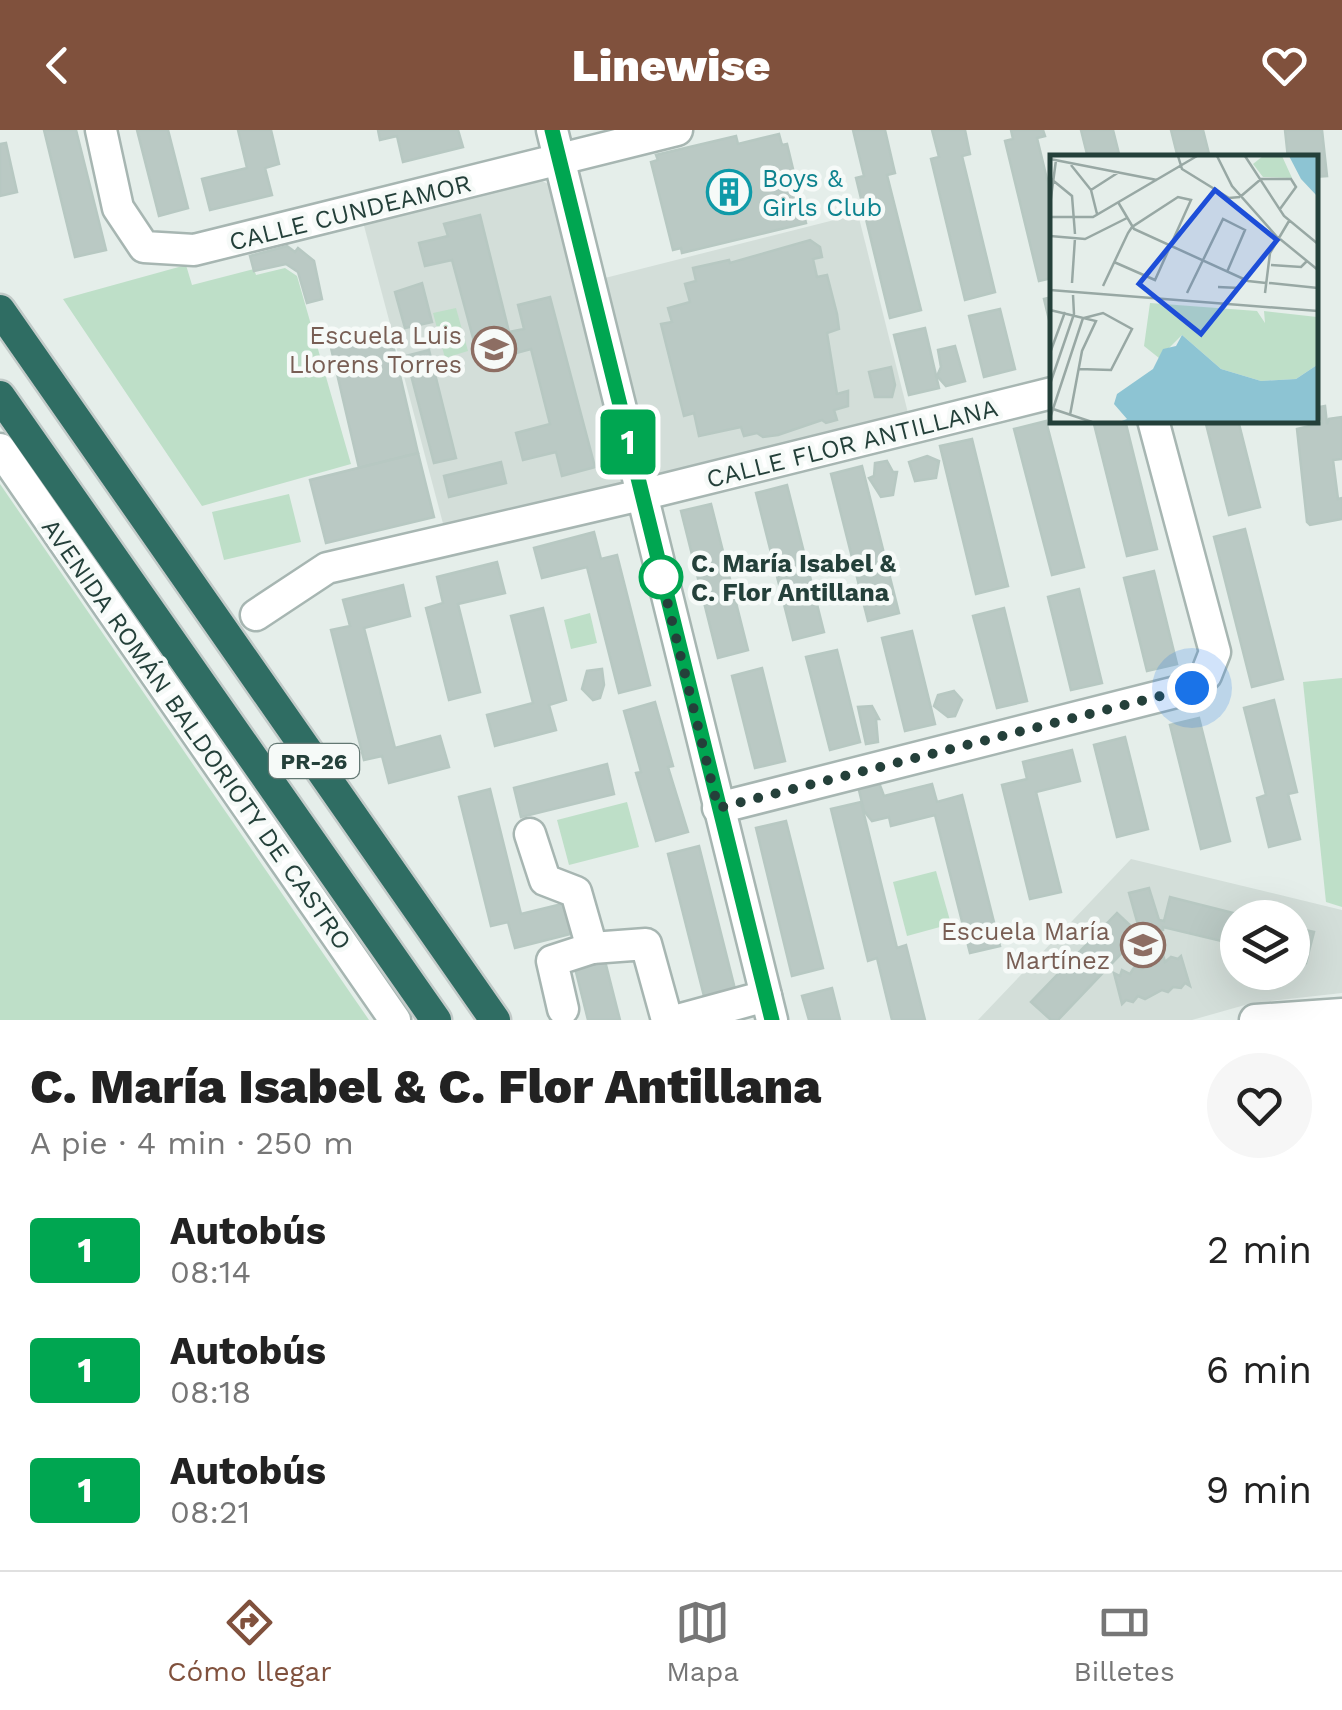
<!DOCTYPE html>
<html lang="es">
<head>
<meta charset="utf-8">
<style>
  :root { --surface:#fff; --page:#f6f6f6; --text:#222; --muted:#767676; --line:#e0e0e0; --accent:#80513d }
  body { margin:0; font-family:"Work Sans",sans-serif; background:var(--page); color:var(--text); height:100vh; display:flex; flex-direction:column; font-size:38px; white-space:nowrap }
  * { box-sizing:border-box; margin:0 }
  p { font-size:32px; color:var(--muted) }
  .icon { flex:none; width:55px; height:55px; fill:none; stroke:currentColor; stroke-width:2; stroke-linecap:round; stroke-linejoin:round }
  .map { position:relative; height:890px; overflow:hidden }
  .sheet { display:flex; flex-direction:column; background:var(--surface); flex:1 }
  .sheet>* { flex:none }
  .badge { padding:0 20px; border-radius:8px; font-size:35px; line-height:65px }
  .tools { position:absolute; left:1220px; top:770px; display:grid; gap:20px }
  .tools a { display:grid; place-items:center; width:90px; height:90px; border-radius:50%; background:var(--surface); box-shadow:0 10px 40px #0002; font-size:50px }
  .you { position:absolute; width:50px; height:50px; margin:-25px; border:8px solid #fff; border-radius:50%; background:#1a73e8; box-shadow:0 0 0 15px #1a73e833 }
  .map>.badge { position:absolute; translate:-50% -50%; box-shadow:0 0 0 5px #fff }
  .round { display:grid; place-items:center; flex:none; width:105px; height:105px; border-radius:52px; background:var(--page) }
  .overview { display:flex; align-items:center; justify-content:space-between; height:170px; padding:0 30px }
  h1 { font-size:48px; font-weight:800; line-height:75px }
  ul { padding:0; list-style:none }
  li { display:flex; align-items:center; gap:30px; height:120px; padding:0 30px }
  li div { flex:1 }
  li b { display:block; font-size:38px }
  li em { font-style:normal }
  li .badge { min-width:110px; font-weight:700; text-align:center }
  header { display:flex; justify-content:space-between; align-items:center; height:130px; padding:0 30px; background:var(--accent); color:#fff; font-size:45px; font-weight:800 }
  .tabs { display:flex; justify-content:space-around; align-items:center; height:140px; border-top:2px solid var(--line); background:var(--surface); font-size:28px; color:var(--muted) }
  .tabs a { display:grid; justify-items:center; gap:5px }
  .tabs .on { color:var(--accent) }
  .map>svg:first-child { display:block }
  .built { fill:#d3ded9; fill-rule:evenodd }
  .green { fill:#bedfc8 }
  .building { fill:#bac9c4; stroke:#b7c8c2; stroke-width:2.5 }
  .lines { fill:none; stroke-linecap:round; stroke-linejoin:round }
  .minor-casing { stroke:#a7b6b2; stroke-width:35 }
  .highway-casing { stroke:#c2cac8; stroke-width:35 }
  .minor { stroke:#fff; stroke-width:30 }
  .highway { stroke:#2f6d63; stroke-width:30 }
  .line-casing { stroke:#fff; stroke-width:22 }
  .line { stroke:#00a651; stroke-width:15 }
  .walk { stroke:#24403a; stroke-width:10; stroke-dasharray:0 18 }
  .stop-dot { fill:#fff; stroke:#00a651; stroke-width:5 }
  .labels { text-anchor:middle; stroke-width:9; stroke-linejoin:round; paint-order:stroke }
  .shield { fill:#f6faf8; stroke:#637873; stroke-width:2.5 }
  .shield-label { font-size:22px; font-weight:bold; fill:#24403a }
  .culture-label { font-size:25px; fill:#0d838f; stroke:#f6faf8; text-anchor:start }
  .street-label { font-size:25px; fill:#24403a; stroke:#f6faf8 }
  .education-label { font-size:25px; fill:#785e54; stroke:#f6faf8; text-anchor:end }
  .stop-label { font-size:25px; font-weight:bold; fill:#24403a; stroke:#f6faf8; text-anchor:start }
  .inset-road { fill:none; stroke:#98a8a4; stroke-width:2.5 }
  .view { fill:#1d4ed8; fill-opacity:0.15; stroke:#1d4ed8; stroke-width:5 }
  .inset-edge { fill:none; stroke:#24403a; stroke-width:5 }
</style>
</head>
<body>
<header><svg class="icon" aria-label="back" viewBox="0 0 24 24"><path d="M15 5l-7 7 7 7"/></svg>Linewise<svg class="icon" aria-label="heart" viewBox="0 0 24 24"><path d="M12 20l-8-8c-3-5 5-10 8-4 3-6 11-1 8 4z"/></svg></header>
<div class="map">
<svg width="1342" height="890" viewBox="0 0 1342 890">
  <rect width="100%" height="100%" fill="#e5eeea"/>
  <!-- built -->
  <g class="built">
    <path d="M538 49 552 56 623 347 618 361 445 401 363 92Z"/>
    <path d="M858 84 909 287 656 349 650 344 597 150Z"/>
    <path d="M1131 729 1342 780V863L1252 873 1192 890H978ZM1238 788H1292V842H1238Z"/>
  </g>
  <!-- green -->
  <g class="green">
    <path d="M186 135 192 155 254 139 256 145 285 138 297 146 351 334 202 376 63 169Z"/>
    <path d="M456 178 468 221 445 228 433 183Z"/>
    <path d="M0 354 369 890H0Z"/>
    <path d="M289 364 301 412 224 430 212 382Z"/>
    <path d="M590 483 597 513 571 519 564 490Z"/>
    <path d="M1342 548V777L1326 772 1303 552Z"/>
    <path d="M627 672 639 717 569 735 557 690Z"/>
    <path d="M936 741 951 794 907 806 893 752Z"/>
  </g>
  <!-- building -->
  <g class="building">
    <path d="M44 0H76L106 120 75 127Z"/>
    <path d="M137 0H168L188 78 159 86Z"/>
    <path d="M238 0H271L279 34 265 38 272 65 210 80 202 49 247 38Z"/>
    <path d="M378 0H458L463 17 403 32 397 6 380 10Z"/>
    <path d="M853 0H885L895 43 887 45 921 180 890 188 856 48 864 46Z"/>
    <path d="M932 0H965L970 24 962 26 995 162 965 170 931 29 939 27Z"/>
    <path d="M1011 0H1043L1045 6 1037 8 1052 70V148L1039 151 1005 11 1013 9Z"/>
    <path d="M1081 0H1113L1120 28H1088Z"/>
    <path d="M1171 0H1203L1210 28H1178Z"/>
    <path d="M1285 0H1322L1327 46 1314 47V28H1288Z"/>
    <path d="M779 4 782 15 787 14 806 93 682 123 681 118 673 120 651 32 658 30 656 25 736 6 738 14Z"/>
    <path d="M6 13 17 62 0 66V14Z"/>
    <path d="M480 85 509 202 524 199 518 175 550 167 595 337 562 346 556 322 523 330 516 303 550 294 531 219 505 226 502 212 476 219 452 130 425 136 419 113 448 106 444 94Z"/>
    <path d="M810 110 820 117 822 127 813 129 817 147 827 145 837 184 839 199 827 203 837 264 848 261V276L834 280 837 290 826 293 822 290 778 305 763 307 757 303 744 306 741 297 699 306 694 283 684 286 661 194 672 192 668 178 690 172 685 154 696 151 693 138 729 130 730 133Z"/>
    <path d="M287 116 295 122 298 118 314 131 322 169 307 173 298 142 286 134 254 141 250 126Z"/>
    <path d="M422 153 432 192 405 198 395 162Z"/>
    <path d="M1052 167V202L1044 169Z"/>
    <path d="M1000 179 1015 239 984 247 969 186Z"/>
    <path d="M925 198 939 258 909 265 894 205Z"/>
    <path d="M390 202 418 323 359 338 331 218Z"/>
    <path d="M955 216 965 251 946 256 937 246 941 237 938 220Z"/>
    <path d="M429 220 456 328 434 333 406 226Z"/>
    <path d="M891 237 895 255 892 267H875L869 242Z"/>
    <path d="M1325 276 1327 294 1329 289 1342 287V329L1333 330 1338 369 1342 368V389L1310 395 1307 392 1297 299 1322 293 1321 287 1314 288V278Z"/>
    <path d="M1093 290H1125L1157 419 1127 426Z"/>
    <path d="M1205 290H1238L1260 377 1229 385Z"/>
    <path d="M1046 291 1084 437 1052 445 1014 299Z"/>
    <path d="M972 309 1008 456 976 464 940 316Z"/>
    <path d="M418 323 434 387 326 413 310 350Z"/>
    <path d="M927 326 939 331 936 348 915 351 909 332Z"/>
    <path d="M887 331 893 342H897L893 365 881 367 869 348 874 346 875 333Z"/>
    <path d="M501 332 506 353 449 367 444 346Z"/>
    <path d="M862 336 899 483 868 491 831 344Z"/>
    <path d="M787 355 824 502 793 510 756 363Z"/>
    <path d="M711 374 748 520 718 528 681 381Z"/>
    <path d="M1245 399 1283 549 1252 557 1214 407Z"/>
    <path d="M594 402 601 429 617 425 650 555 619 563 587 437 542 448 534 418Z"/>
    <path d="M497 432 505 463 458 474 480 562 449 570 426 478 443 473 437 447Z"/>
    <path d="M1154 441 1177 534 1147 541 1124 448Z"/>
    <path d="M403 455 410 486 364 498 395 618 440 606 449 637 389 653 382 626 364 630 331 500 350 496 343 470Z"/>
    <path d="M1079 459 1102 553 1071 560 1048 467Z"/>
    <path d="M543 478 566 570 549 575 556 600 495 616 487 585 533 573 511 486Z"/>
    <path d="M1004 478 1027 571 997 578 973 486Z"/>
    <path d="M912 501 935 594 905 601 882 508Z"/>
    <path d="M837 520 860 612 830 620 806 527Z"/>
    <path d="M762 538 785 631 755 638 732 546Z"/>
    <path d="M602 539 604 555 600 568 593 570 582 559 587 541Z"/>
    <path d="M954 561 962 570 955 586 948 587 934 576 938 565Z"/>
    <path d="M1274 570 1297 662 1288 664 1300 709 1269 717 1257 668 1266 665 1244 578Z"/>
    <path d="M655 572 673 636 668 637 688 702 656 711 636 643 641 642 624 581Z"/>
    <path d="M872 576 879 589H876L878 612 866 614 858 577Z"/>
    <path d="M1199 588 1230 711 1201 719 1170 595Z"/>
    <path d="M1125 607 1148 699 1117 707 1094 615Z"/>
    <path d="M1072 620 1080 651 1036 662 1061 762 1030 769 1002 655 1027 649 1023 632Z"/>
    <path d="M607 634 614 664 521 687 514 658Z"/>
    <path d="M878 650 884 666 932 654 937 672 962 665 1000 816 970 823 935 685 891 696 889 687 872 691 864 681 858 656Z"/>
    <path d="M490 659 521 784 566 773 574 803 515 818 508 792 491 796 459 667Z"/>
    <path d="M861 672 897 818 906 815 925 890H892L877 828 868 831 831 679Z"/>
    <path d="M786 691 823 838 792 846 756 698Z"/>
    <path d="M699 716 736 863 705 870 668 724Z"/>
    <path d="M1149 758 1159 790 1164 791 1170 767 1253 788H1238V815L1163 797V800L1139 805 1058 890H1051L1031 872 1117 783 1134 799 1138 795 1129 763Z"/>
    <path d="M1292 797 1314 802 1306 833 1292 829Z"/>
    <path d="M1157 802 1165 832 1171 827 1178 829 1181 826 1190 856 1185 853 1181 858 1173 857 1168 862 1162 860 1145 869 1138 866 1133 872 1126 870 1122 874 1114 843 1120 846 1122 840 1130 844 1135 836 1142 839 1147 833 1155 835 1150 804Z"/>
    <path d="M604 827 620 890H588L574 834Z"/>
    <path d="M832 858 840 890H809L802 866Z"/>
  </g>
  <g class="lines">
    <defs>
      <g id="minor">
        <path d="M101 0 118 78 144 117 194 120 677 0"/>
        <path d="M552 0 772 890"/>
        <path d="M0 319 395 890"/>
        <path d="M256 485 327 438 641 365 1052 263"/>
        <path d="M718 678 1192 558 1206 545 1215 522 1153 290"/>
        <path d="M530 704 545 750 576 762 592 818 646 814 667 890"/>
        <path d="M563 879 552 831 592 818"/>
        <path d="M678 890 766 866"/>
        <path d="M1255 890 1342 884"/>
      </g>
      <g id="highway">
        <path d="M0 180 495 890"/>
        <path d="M0 266 436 890"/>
      </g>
    </defs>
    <!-- minor casing -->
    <use href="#minor" class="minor-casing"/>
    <!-- highway casing -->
    <use href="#highway" class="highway-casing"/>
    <!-- minor -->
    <use href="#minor" class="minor"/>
    <!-- highway -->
    <use href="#highway" class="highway"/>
  </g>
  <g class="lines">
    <defs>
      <path id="line" d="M552 0 772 890"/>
    </defs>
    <!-- line casing -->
    <use href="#line" class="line-casing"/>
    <!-- line -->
    <use href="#line" class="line"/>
    <!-- walk -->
    <path class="walk" d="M661 447 658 434 718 678 1192 558"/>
  </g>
  <!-- icons -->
  <defs>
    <symbol id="building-ring" viewBox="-11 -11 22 22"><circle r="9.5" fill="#f6faf8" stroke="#0f9aa8" stroke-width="1.5"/><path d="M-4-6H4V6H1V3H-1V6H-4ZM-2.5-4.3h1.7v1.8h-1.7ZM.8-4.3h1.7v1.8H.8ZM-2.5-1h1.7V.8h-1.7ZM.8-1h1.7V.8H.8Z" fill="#0f9aa8"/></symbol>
    <symbol id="school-ring" viewBox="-11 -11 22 22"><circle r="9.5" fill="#f6faf8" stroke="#8d6e63" stroke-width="1.5"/><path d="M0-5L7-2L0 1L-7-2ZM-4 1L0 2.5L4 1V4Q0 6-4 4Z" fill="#8d6e63"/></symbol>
  </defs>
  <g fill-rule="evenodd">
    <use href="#building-ring" x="704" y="37" width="50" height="50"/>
    <use href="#school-ring" x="469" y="194" width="50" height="50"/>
    <use href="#school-ring" x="1118" y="790" width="50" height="50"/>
  </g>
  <!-- markers -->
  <circle class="stop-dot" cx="661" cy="447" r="20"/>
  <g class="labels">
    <!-- shield labels -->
    <rect class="shield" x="269" y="614" width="90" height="34" rx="8"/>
    <g class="shield-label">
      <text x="314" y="639">PR-26</text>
    </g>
    <!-- culture labels -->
    <g class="culture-label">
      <text x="762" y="57">Boys &amp;<tspan x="762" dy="29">Girls Club</tspan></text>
    </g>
    <!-- street labels -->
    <g class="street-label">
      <text transform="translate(350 82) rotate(-14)" y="9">CALLE CUNDEAMOR</text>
      <text transform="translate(852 313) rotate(-14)" y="9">CALLE FLOR ANTILLANA</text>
      <text transform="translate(197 604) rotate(55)" y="9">AVENIDA ROMÁN BALDORIOTY DE CASTRO</text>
    </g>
    <!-- education labels -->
    <g class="education-label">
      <text x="462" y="214">Escuela Luis<tspan x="462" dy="29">Llorens Torres</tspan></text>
      <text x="1110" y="810">Escuela María<tspan x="1110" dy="29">Martínez</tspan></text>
    </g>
    <!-- stop labels -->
    <g class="stop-label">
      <text x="691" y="442">C. María Isabel &amp;<tspan x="691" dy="29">C. Flor Antillana</tspan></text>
    </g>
  </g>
  <!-- overview -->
  <g transform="translate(1050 25)">
    <rect width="268" height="268" fill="#e5eeea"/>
    <path d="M213 1H232L242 23 213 22 203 9ZM100 148 207 156 215 168 214 156 267 162V210L246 224 211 226 171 214 132 180 109 203 94 191Z" fill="#bedfc8"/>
    <path d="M239 1H267V41L251 24ZM132 180 171 214 211 226 246 224 267 210V267H69L77 264 64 249 67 239 103 214 113 194 126 191Z" fill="#8dc4d3"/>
    <path class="inset-road" d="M128 1 132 14 179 43 190 42M167 1 182 31 228 83M195 1 234 61 268 89M0 4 107 25M21 10 41 35 47 59M0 23 22 41 25 79M41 35 69 17M190 42 211 24H241L246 32 230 54M68 47 84 74 198 126 216 128M0 50 6 5M0 62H43L147 1M0 81 35 84 77 63M230 84 268 115M221 110 251 112 257 106M22 128 25 83M219 128 268 133M53 131 78 78 82 72 128 42 141 45 105 125 64 107M168 132 189 133 193 124M0 135 268 156M137 138 173 64 195 75 177 117M215 138 220 98 239 66M0 155 46 166 32 196 20 260M0 198 15 157M29 214 61 215 82 174 53 158 34 163M0 229 24 159 23 140M0 253 42 267M0 263 33 163"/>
    <path class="view" d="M165 35 227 85 151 179 89 129Z"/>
    <rect width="268" height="268" class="inset-edge"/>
  </g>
</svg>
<div class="tools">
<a><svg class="icon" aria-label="layers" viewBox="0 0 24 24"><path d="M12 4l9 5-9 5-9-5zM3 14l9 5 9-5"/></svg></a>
</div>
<div class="you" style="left:1192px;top:558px"></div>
<b class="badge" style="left:628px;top:312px;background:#00a651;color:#fff">1</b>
</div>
<section class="sheet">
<div class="overview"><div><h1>C. María Isabel &amp; C. Flor Antillana</h1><p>A pie · 4 min · 250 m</p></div><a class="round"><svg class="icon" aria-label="heart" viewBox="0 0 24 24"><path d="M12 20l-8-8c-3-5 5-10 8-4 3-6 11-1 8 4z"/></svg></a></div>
<ul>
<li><span class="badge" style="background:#00a651;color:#fff">1</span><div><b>Autobús</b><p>08:14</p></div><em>2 min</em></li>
<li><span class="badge" style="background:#00a651;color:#fff">1</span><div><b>Autobús</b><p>08:18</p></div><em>6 min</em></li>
<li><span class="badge" style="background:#00a651;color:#fff">1</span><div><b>Autobús</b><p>08:21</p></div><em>9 min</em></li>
</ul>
</section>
<nav class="tabs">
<a class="on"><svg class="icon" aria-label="directions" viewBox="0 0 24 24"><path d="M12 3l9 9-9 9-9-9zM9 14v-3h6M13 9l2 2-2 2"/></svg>Cómo llegar</a>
<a><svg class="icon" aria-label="map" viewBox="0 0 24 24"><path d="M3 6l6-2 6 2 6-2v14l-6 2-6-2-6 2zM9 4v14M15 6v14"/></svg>Mapa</a>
<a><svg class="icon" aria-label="tickets" viewBox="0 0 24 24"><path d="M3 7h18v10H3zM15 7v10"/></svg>Billetes</a>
</nav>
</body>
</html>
